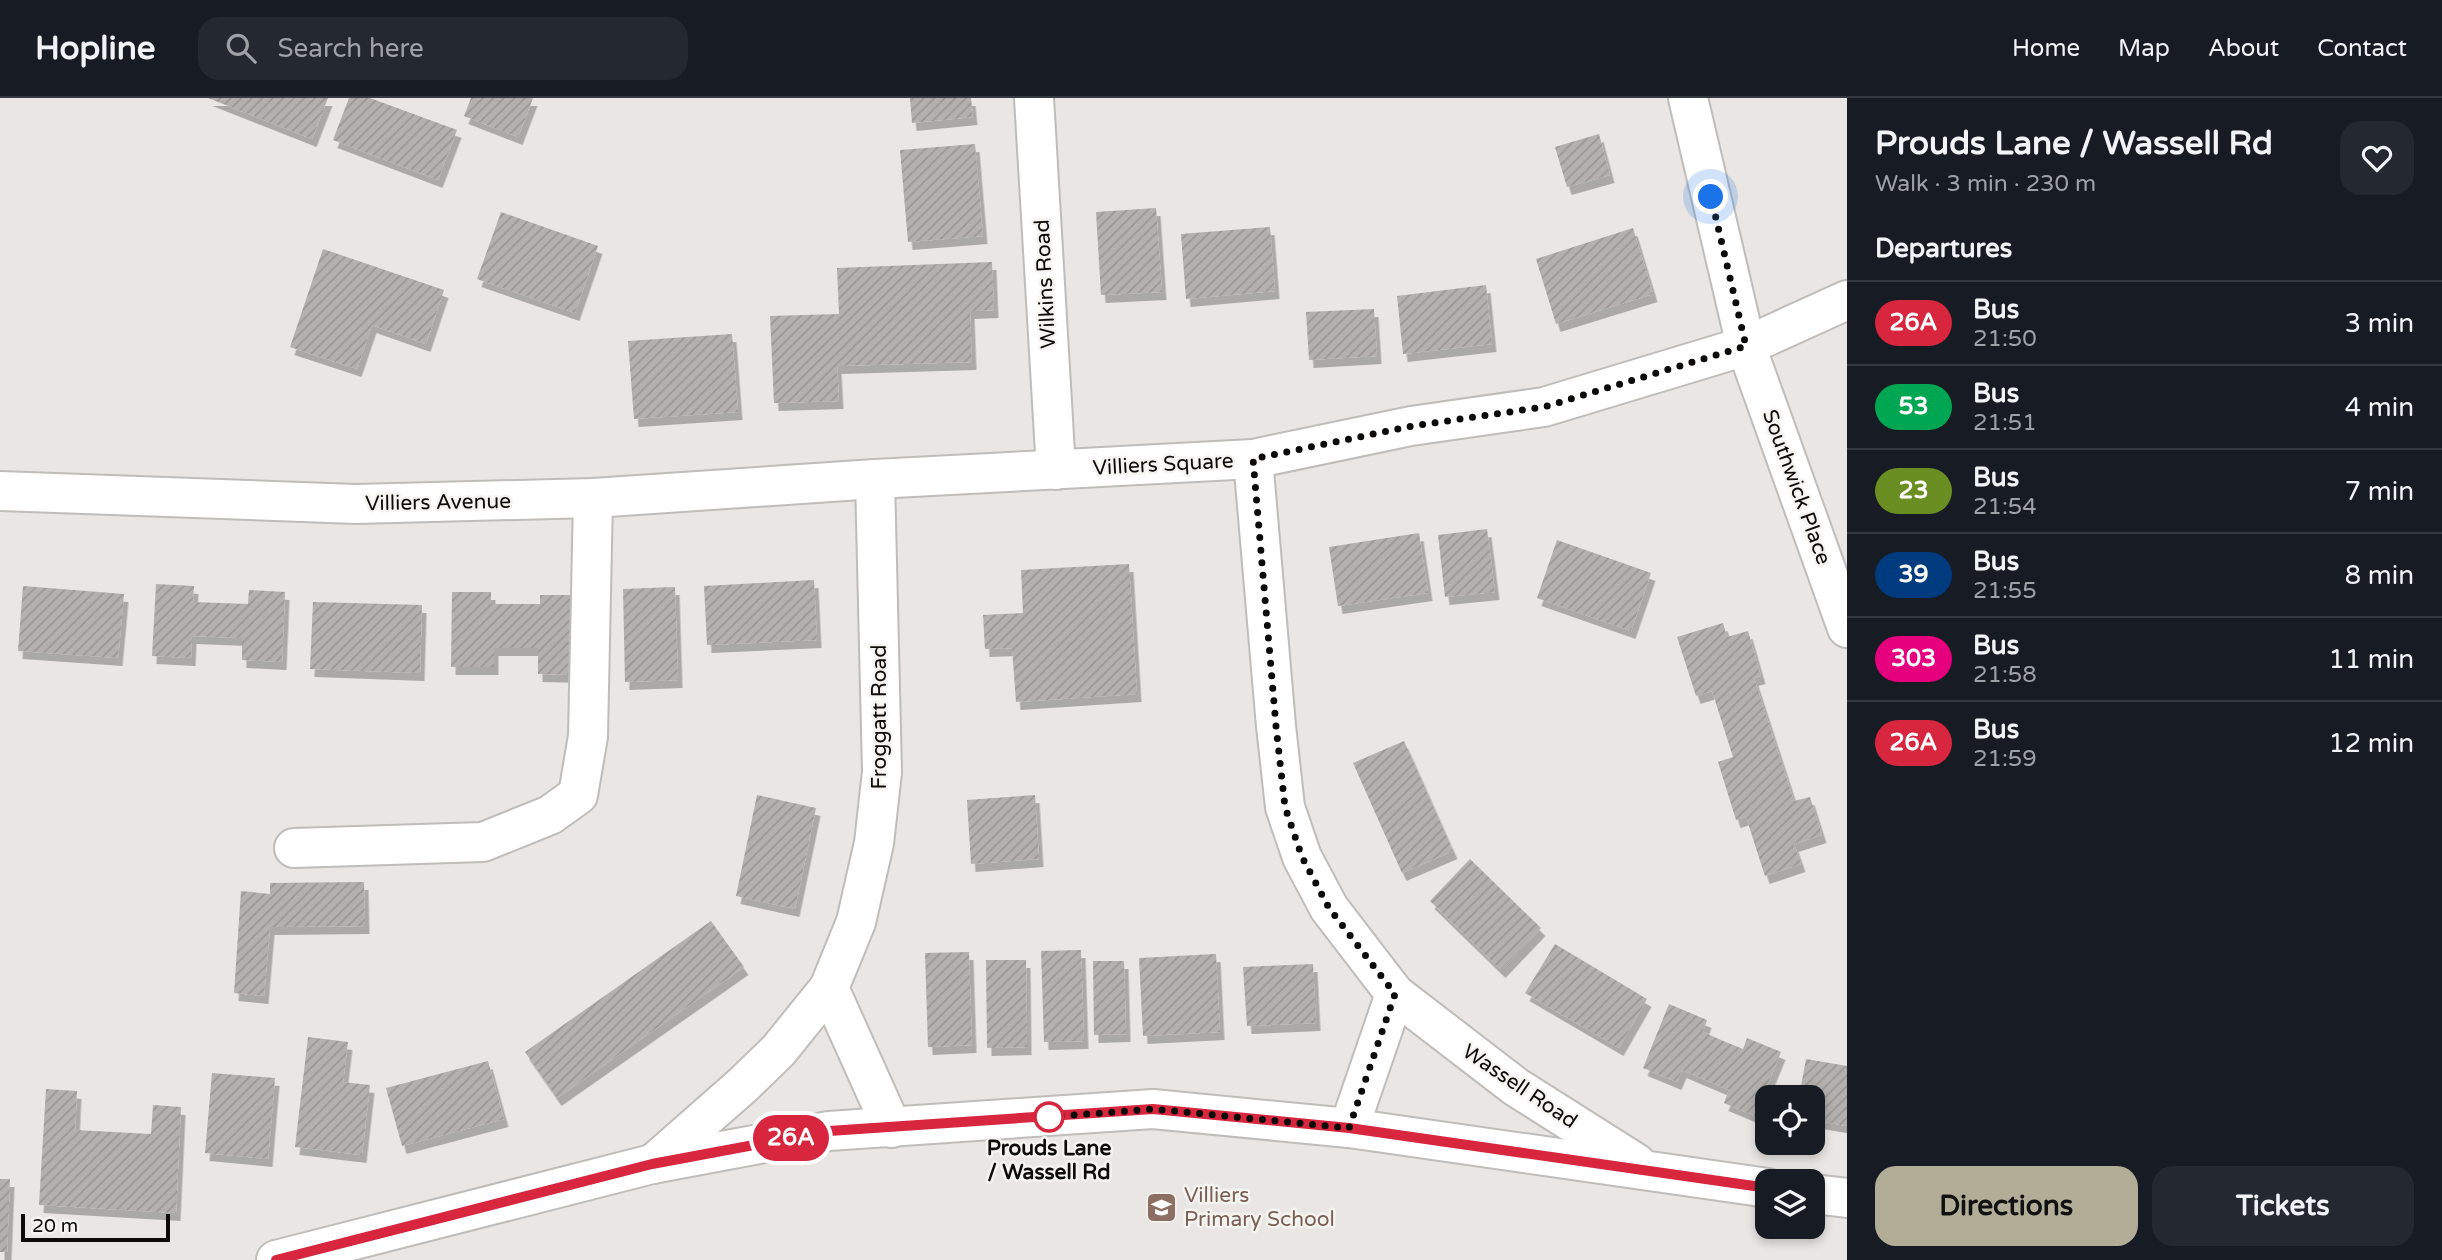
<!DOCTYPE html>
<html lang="en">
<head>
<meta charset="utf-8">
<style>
  :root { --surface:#171b24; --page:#242831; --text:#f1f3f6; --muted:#9ea1a6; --line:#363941; --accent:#b1ad97 }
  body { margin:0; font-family:"Varela Round",sans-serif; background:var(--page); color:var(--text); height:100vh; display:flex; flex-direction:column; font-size:26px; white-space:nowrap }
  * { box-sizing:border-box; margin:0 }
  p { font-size:23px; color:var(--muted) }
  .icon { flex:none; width:38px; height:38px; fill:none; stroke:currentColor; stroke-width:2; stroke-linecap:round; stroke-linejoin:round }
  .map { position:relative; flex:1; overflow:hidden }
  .details { display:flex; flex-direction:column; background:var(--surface); width:595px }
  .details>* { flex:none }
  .badge { padding:0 14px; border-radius:23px; font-size:24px; line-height:46px }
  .buttons { position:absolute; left:1755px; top:987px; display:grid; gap:14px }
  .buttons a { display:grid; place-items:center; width:70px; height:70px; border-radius:14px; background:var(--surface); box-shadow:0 4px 10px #0003; font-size:35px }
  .scale { position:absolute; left:21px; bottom:18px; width:149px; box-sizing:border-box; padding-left:7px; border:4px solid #0c0b0a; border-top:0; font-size:19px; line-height:24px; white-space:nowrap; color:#0c0b0a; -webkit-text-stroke:5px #f6f4f0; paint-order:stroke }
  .you { position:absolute; width:35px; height:35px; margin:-18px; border:5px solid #fff; border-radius:50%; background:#1a73e8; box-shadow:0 0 0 10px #1a73e833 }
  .map>.badge { position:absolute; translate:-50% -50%; box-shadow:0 0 0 4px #fff }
  h2 { padding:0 28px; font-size:26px; line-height:63px }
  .round { display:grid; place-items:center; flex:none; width:74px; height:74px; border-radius:21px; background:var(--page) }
  .summary { display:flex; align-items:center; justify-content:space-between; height:119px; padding:0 28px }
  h1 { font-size:33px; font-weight:700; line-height:52px }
  .cta { display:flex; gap:14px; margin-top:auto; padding:14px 28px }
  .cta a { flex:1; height:80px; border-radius:21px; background:var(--accent); color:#111; font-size:28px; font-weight:700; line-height:80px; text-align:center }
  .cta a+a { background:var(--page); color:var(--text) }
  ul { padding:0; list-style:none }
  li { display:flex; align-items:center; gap:21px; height:84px; padding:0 28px; border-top:2px solid var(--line) }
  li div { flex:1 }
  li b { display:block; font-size:26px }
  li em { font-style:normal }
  li .badge { min-width:77px; font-weight:700; text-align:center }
  header { display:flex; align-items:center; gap:42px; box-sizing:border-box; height:98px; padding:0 35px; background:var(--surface); border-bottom:2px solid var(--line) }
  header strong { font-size:33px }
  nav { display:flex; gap:38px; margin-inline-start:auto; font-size:24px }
  .search { width:490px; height:63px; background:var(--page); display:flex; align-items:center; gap:18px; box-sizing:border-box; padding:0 24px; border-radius:21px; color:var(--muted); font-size:26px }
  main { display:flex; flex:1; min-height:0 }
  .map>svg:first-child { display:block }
  .building { fill:url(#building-hatch); filter:url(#shadow) }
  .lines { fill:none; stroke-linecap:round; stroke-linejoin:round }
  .minor-casing { stroke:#bfbcb9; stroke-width:42 }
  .minor { stroke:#fff; stroke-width:38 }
  .line-casing { stroke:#fff; stroke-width:16 }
  .line { stroke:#d7263d; stroke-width:10 }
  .walk { stroke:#0c0b0a; stroke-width:7; stroke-dasharray:0 12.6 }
  .stop-dot { fill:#fff; stroke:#d7263d; stroke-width:3.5 }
  .labels { text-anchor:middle; stroke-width:5; stroke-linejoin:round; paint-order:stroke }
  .street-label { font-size:21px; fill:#0c0b0a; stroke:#f6f4f0 }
  .stop-label { font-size:21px; font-weight:bold; fill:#0c0b0a; stroke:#f6f4f0 }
  .education-label { font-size:21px; fill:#785e54; stroke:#f6f4f0; text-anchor:start }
</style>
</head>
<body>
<header>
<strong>Hopline</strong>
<div class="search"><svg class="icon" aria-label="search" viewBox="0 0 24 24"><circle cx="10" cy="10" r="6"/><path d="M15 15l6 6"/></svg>Search here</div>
<nav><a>Home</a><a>Map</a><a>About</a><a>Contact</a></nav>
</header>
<main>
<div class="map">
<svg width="1847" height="1162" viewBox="0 0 1847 1162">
  <defs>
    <pattern id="building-hatch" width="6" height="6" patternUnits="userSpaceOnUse" patternTransform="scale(1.75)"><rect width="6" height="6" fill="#b3b0ad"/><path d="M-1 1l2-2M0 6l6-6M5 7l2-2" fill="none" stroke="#999694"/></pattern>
    <filter id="shadow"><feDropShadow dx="4.5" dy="8" stdDeviation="0" flood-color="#0004"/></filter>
  </defs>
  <rect width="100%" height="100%" fill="#e9e6e3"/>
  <!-- building -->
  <g class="building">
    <path d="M208 0H328L312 41Z"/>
    <path d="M349 0H370L457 32 438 82 333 42Z"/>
    <path d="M471 0H533L518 39 464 18Z"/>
    <path d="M910 0H971L973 19 912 25Z"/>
    <path d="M1599 36 1610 77 1567 89 1555 49Z"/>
    <path d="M975 46 983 138 908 144 900 52Z"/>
    <path d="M1156 110 1162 194 1101 197 1096 114Z"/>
    <path d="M501 114 598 148 575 215 477 181Z"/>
    <path d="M1270 129 1275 193 1186 201 1181 136Z"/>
    <path d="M1633 130 1653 196 1556 226 1536 161Z"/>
    <path d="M323 151 444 192 426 246 372 227 357 271 290 249Z"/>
    <path d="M992 164 994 212 970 213 972 264 837 268 839 303 774 305 770 218 839 216 837 170Z"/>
    <path d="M1486 187 1492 246 1403 256 1397 198Z"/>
    <path d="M1374 211 1377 258 1309 262 1306 214Z"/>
    <path d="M732 236 738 314 634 321 628 243Z"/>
    <path d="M1487 431 1495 494 1445 499 1438 437Z"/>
    <path d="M1419 435 1428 495 1338 508 1329 449Z"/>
    <path d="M1557 442 1651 475 1631 533 1537 500Z"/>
    <path d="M1129 466 1137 596 1016 604 1012 550 985 551 983 517 1023 515 1021 472Z"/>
    <path d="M814 482 817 542 707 547 704 488Z"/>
    <path d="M156 486 194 488 193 504 248 506 249 492 285 494 282 564 242 562V540L192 538 191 560 152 558Z"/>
    <path d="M23 488 124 496 118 560 18 553Z"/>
    <path d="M675 489 678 582 625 584 623 491Z"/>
    <path d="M452 494H491V506H540V497H581L580 577 538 576V550H494V569H451Z"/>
    <path d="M313 504 422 507 420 575 310 571Z"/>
    <path d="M1723 525 1727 539 1748 533 1761 578 1754 580 1794 703 1810 699 1822 737 1794 746 1801 766 1765 778 1746 719 1736 722 1718 664 1733 659 1712 593 1696 598 1677 539Z"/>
    <path d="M1404 643 1453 753 1402 775 1353 665Z"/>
    <path d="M757 697 816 710 795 811 736 798Z"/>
    <path d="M1035 697 1039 761 971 766 967 702Z"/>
    <path d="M1470 761 1541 830 1501 872 1430 803Z"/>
    <path d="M364 784 365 828 270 829 264 898 234 895 241 793 270 796V785Z"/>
    <path d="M711 823 744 869 557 1000 525 954Z"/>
    <path d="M1555 846 1647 901 1619 950 1525 895Z"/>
    <path d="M1081 852 1084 943 1044 944 1041 853Z"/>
    <path d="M969 854 972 947 928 949 925 855Z"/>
    <path d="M1216 856 1220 934 1143 938 1139 860Z"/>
    <path d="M986 862H1026L1027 949 987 950Z"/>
    <path d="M1093 863H1124L1126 936 1094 937Z"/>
    <path d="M1313 866 1316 925 1247 928 1243 869Z"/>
    <path d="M1669 906 1707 922 1703 934 1721 942 1743 951 1747 940 1781 954 1755 1018 1724 1005 1729 992 1682 972 1677 984 1643 970Z"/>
    <path d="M308 939 348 944 343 984 370 987 362 1057 295 1049Z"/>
    <path d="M1806 961 1847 968V1028L1813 1022V999H1799Z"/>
    <path d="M488 963 504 1021 402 1048 386 990Z"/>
    <path d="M212 975 275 980 268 1061 205 1055Z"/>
    <path d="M46 991 77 993 75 1032 151 1036 153 1007 181 1009 176 1115 39 1107Z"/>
    <path d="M0 1081H10L7 1154H0Z"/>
  </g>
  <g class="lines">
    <defs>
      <g id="minor">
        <path d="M1034 0 1056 372"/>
        <path d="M1688 0 1746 248 1847 530"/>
        <path d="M1253 361 1276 628 1285 709 1302 759 1329 810 1395 896 1516 989 1636 1065"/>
        <path d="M875 381 882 674 874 745 856 824 829 890 892 1030"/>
        <path d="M0 393 356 406 593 400 875 381 1253 361 1411 328 1544 309 1746 248 1847 202"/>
        <path d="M294 750 483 744 550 717 578 697 588 638 593 400"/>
        <path d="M1349 1030 1395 896"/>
        <path d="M653 1066 744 986 778 953 829 890"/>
        <path d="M1813 1096 1847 1100"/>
        <path d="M276 1162 652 1066 829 1033 1153 1011 1349 1030 1768 1090"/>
      </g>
    </defs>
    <!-- minor casing -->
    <use href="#minor" class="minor-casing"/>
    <!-- minor -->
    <use href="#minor" class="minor"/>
  </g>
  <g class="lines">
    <defs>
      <path id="line" d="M276 1162 652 1066 829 1033 1153 1011 1349 1030 1768 1090"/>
    </defs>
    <!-- line casing -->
    <use href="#line" class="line-casing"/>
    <!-- line -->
    <use href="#line" class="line"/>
    <!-- walk -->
    <path class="walk" d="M1049 1019 1153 1011 1349 1030 1395 896 1329 810 1302 759 1285 709 1276 628 1253 361 1412 328 1544 309 1746 248 1711 99"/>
  </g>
  <!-- icons -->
  <defs>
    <symbol id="school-square" viewBox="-11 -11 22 22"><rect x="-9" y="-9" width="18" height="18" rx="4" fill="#8d6e63" stroke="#f6f4f0"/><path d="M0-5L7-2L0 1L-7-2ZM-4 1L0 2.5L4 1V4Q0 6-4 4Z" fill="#fff"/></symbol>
  </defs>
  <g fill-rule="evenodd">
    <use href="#school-square" x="1144" y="1092" width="35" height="35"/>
  </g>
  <!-- markers -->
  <circle class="stop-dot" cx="1049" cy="1019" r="14"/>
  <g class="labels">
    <!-- street labels -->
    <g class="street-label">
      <text transform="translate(1045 186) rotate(-93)" y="7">Wilkins Road</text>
      <text transform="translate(1163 366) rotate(-3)" y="7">Villiers Square</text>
      <text transform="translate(1797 389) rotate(70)" y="7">Southwick Place</text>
      <text transform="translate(438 404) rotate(-1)" y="7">Villiers Avenue</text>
      <text transform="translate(879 619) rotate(-90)" y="7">Froggatt Road</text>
      <text transform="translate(1520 988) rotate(34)" y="7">Wassell Road</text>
    </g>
    <!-- stop labels -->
    <g class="stop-label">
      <text x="1049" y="1057">Prouds Lane<tspan x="1049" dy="24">/ Wassell Rd</tspan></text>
    </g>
    <!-- education labels -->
    <g class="education-label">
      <text x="1184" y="1104">Villiers<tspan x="1184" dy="24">Primary School</tspan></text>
    </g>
  </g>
</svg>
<div class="buttons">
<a><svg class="icon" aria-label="locate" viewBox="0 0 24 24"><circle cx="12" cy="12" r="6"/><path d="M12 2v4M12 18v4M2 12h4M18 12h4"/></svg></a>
<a><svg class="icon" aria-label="layers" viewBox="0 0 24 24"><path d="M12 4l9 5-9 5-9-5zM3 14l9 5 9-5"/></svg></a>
</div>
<div class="scale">20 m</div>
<div class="you" style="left:1711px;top:99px"></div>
<b class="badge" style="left:791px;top:1040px;background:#d7263d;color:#fff">26A</b>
</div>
<section class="details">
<div class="summary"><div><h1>Prouds Lane / Wassell Rd</h1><p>Walk · 3 min · 230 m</p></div><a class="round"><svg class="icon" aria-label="heart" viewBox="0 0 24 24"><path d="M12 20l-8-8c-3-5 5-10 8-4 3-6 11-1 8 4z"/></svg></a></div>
<h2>Departures</h2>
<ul>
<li><span class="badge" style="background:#d7263d;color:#fff">26A</span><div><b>Bus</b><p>21:50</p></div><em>3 min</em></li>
<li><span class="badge" style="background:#00a651;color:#fff">53</span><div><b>Bus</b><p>21:51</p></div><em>4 min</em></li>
<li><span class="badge" style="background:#6b8e23;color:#fff">23</span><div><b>Bus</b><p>21:54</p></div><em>7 min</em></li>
<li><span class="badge" style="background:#003b80;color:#fff">39</span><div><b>Bus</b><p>21:55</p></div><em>8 min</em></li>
<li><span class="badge" style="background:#e6007e;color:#fff">303</span><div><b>Bus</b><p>21:58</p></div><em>11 min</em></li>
<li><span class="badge" style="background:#d7263d;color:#fff">26A</span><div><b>Bus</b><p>21:59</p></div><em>12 min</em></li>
</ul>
<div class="cta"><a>Directions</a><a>Tickets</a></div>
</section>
</main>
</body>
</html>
